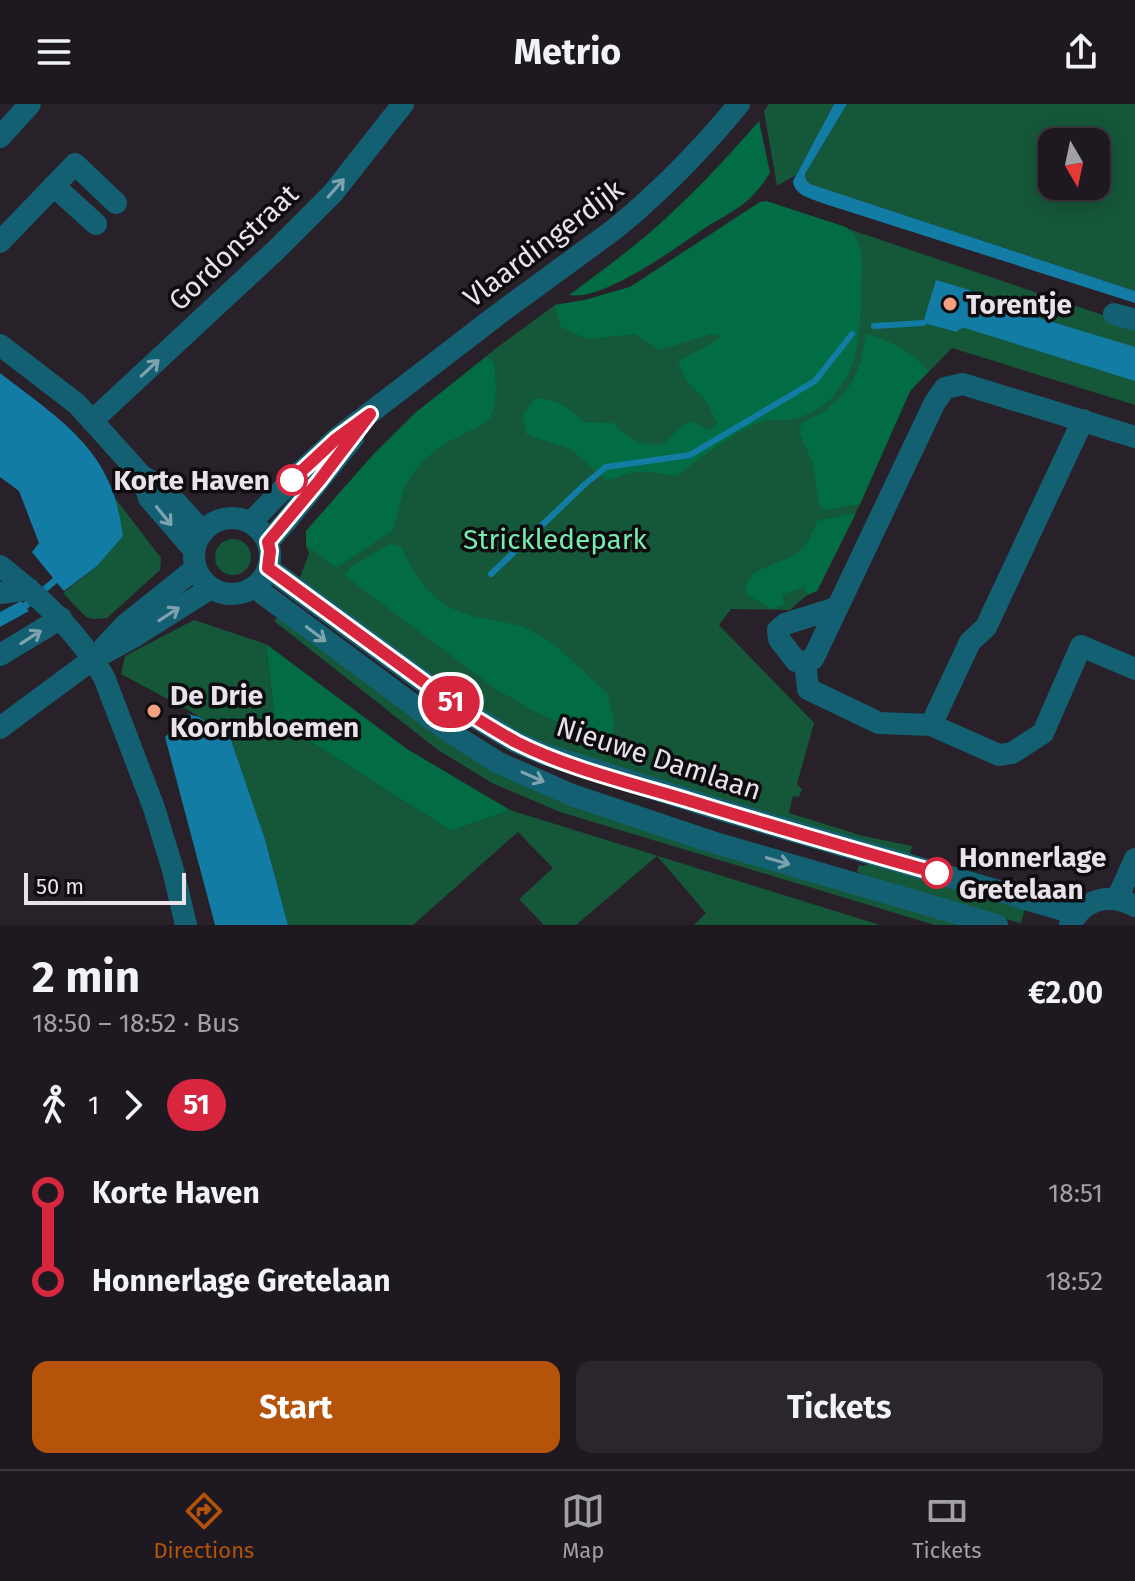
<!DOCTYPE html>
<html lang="en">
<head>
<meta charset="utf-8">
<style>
  :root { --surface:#1e1920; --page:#2b262d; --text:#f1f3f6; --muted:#a1a0a5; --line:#3c383e; --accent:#b45309 }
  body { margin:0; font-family:"Fira Sans",sans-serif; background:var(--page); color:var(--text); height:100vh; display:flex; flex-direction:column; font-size:30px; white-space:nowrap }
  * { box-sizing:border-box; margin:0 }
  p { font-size:26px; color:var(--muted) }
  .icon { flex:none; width:44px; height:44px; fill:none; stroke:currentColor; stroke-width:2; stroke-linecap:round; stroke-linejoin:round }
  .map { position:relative; height:821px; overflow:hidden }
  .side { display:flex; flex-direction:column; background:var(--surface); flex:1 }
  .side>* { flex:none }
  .badge { padding:0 16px; border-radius:26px; font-size:28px; line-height:52px }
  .needle { width:52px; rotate:171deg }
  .controls { position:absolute; left:1038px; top:24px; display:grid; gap:16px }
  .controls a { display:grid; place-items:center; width:72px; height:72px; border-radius:16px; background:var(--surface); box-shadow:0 4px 20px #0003,0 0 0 2px var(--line); font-size:40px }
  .scale { position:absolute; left:24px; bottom:20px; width:162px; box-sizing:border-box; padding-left:8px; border:4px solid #e8e3ea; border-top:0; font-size:22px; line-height:28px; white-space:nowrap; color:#e8e3ea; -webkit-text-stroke:6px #0f0c10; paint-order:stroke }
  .map>.badge { position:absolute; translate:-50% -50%; box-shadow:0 0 0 4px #fff }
  .legs { display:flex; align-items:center; gap:12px; height:88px; padding:0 32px; font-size:26px }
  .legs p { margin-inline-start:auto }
  .head { display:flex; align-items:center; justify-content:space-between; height:136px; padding:0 32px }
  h1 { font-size:44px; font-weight:700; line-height:60px }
  .primary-button { display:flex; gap:16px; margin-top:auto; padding:16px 32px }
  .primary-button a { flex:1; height:92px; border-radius:16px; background:var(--accent); color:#fff; font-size:32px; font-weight:700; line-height:92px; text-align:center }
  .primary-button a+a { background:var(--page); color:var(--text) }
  ul { padding:0 32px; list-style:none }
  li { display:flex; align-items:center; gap:28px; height:88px; font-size:30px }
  li i { display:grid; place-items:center; width:12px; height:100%; margin:0 10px; background:currentColor }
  li i::after { content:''; width:20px; height:20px; margin:-10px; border:6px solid; border-radius:50%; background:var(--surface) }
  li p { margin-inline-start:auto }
  li:first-child i { background:linear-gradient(#0000 50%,currentColor 0) }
  li:last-child i { background:linear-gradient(currentColor 50%,#0000 0) }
  header { display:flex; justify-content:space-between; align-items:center; height:104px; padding:0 32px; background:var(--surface); font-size:36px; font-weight:700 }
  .dock { display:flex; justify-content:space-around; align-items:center; height:112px; border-top:2px solid var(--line); background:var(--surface); font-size:22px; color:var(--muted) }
  .dock a { display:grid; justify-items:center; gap:4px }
  .dock .on { color:var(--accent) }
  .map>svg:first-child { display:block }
  .green { fill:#155739; fill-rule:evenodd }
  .forest { fill:#026d44 }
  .water { fill:#127ca5 }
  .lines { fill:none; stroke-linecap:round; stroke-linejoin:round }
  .stream { stroke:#127ca5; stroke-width:6 }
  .minor { stroke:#136072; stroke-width:22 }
  .oneway { stroke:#7ea2ae }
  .line-1-casing { stroke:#fff; stroke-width:18 }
  .line-1 { stroke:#d7263d; stroke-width:12 }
  .poi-dot { fill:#f2a080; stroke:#0f0c10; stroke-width:3 }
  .stop-1-dot { fill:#fff; stroke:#d7263d; stroke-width:4 }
  .labels { text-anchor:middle; stroke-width:7; stroke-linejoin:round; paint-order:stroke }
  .street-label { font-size:28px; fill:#e8e3ea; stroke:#0f0c10 }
  .poi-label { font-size:28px; font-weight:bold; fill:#e8e3ea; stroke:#0f0c10; text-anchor:start }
  .stop-label { font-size:28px; font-weight:bold; fill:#e8e3ea; stroke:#0f0c10; text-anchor:end }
  .park-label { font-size:28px; fill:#77ecb0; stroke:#0f0c10 }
</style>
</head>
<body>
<header><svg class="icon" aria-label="menu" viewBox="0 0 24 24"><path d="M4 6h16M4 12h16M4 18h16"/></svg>Metrio<svg class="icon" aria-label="share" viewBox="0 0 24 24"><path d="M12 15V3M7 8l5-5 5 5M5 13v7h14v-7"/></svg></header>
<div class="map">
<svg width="1135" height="821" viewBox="0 0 1135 821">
  <rect width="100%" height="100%" fill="#28212a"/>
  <!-- green -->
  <g class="green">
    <path d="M769 0H834L796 71 777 82 764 7Z"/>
    <path d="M847 0H1135V187L810 80 806 76 805 70ZM1052 38H1096V82H1052Z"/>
    <path d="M766 97 1135 222V301L952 244 910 287 860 400 817 487 807 491 790 506 731 505 719 521 814 619 797 680 802 685 799 693 793 692 789 709 863 732 912 742 909 754 517 632 302 481 304 477 300 473 309 450 306 441V427L372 352 416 309 495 245 555 201 585 196 630 183 760 98Z"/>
    <path d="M115 394 161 454 160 466 107 514 93 515 86 513 63 489 97 462 119 408Z"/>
    <circle cx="233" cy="453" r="18"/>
    <path d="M280 510 455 644 967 821H935L560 708 492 679 438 646 274 517Z"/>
    <path d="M194 516 266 540 275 615 451 727 510 706 880 821H694L706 809 657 752 576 821H544L519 795 553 764 518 728 413 821H288L264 732 230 633 190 607 121 570 125 552Z"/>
    <path d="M868 760 1025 804 1021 819 864 775 860 769 857 768 859 761 863 762Z"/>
  </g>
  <!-- forest -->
  <g class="forest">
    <path d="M759 17 770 69C762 81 754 92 742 101 730 110 717 116 705 124 677 143 602 198 569 191 595 172 622 152 647 131 688 96 724 57 759 17Z"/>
    <path d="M766 97 846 123C866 138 862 162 861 185 861 238 856 298 794 315 783 318 769 314 758 319 728 332 702 353 676 372 659 370 642 365 626 370 619 372 614 375 606 376L572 346 526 330 523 311 535 294C561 297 565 301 584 318L613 319C631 335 639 343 665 340L673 330 690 317 709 326 717 320 707 298 687 278 678 258C689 251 714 239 721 232L711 230 660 246 634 230 587 235 561 223 555 201 585 196 630 183 760 98Z"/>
    <path d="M866 230C894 238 909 246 929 267L910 287 860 400 825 406 819 401 813 360 799 328 802 319 825 307 844 289 852 278 861 257Z"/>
    <path d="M486 253 494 259C496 272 498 304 489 315 482 323 472 325 463 330 446 339 429 349 417 364 400 384 401 403 392 427L336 464 306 441V427L372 352 415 309Z"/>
    <path d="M856 409 817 487 807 491 804 483 782 491 785 500 772 505 746 490C743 462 780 462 797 449 808 441 812 430 817 417Z"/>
    <path d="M391 440 401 443 414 468 426 484 446 502 472 512 522 522 553 539 607 589 614 617 612 636 556 617 532 606 496 585 344 471 351 463 386 442Z"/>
    <path d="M266 540 407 645 510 706 451 727 275 615Z"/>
  </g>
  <!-- water -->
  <g class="water">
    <path d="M834 0H847L805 70 806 76 810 80 1135 187V199L822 99C810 94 794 91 793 77Z"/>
    <path d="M936 176 970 186 973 194 1135 243V277L965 224 959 225 957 228 923 219Z"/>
    <path d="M0 269C42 302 91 332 111 383 118 399 120 415 123 432L97 462 64 487 57 479 27 505 29 507 0 523V508L21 497 23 499 53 474 32 448 39 439 19 387 0 373Z"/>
    <path d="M188 610 199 613 230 633 264 732 288 821H215L165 633 176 623 179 613Z"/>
  </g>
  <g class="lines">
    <!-- stream -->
    <g class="stream">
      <path d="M874 222 923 219"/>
      <path d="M491 470 584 381 606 363 690 351 815 277 852 230"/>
    </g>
    <!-- minor -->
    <g class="minor">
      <path d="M0 33 30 0"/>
      <path d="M54 82 96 120"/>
      <path d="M0 138 75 60 116 99"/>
      <path d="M1114 210 1135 216"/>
      <path d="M0 241 77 300 142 372 163 384 203 428"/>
      <path d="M92 317 276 146 333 89 403 0"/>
      <path d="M142 372 149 394 194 446"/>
      <circle cx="232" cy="452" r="38"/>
      <path d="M251 418 292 376 336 335 496 212 616 124C661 87 702 45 739 0"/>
      <path d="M268 438 289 414 353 334"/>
      <path d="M0 462C42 495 77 527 104 573L154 704 173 766 186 821"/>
      <path d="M268 464 458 603 516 638 544 650 721 706 1077 810"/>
      <path d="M254 483 451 629 499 659 572 691 712 738 997 821"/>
      <path d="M0 489 29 485"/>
      <path d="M836 504 785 520 778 526 779 535 796 557 805 558 813 555 935 298 945 284 963 280 1135 333"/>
      <path d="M105 542 126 520 196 464"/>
      <path d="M0 551 61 514"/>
      <path d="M805 558 808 585 879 619 931 621 999 651 1012 649 1043 629 1081 542 1135 565"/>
      <path d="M931 621 970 538 986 523 1083 316"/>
      <path d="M0 624 93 555 135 532 211 484"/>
      <path d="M1117 795 1135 755"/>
      <path d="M1070 821C1084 795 1109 788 1135 802"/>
    </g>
  </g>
  <!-- one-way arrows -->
  <defs><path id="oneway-shaft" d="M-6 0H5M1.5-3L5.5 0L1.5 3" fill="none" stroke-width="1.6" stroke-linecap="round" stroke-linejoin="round" transform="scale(2)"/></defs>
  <g class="oneway">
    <use href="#oneway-shaft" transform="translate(336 84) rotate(-49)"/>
    <use href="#oneway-shaft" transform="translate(150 264) rotate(-43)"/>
    <use href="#oneway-shaft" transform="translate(164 412) rotate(51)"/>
    <use href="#oneway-shaft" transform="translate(169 510) rotate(-33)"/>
    <use href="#oneway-shaft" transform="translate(316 530) rotate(37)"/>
    <use href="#oneway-shaft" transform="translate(31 533) rotate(-33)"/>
    <use href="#oneway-shaft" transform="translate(533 673) rotate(24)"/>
    <use href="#oneway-shaft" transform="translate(778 757) rotate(16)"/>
  </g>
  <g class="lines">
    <defs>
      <path id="line-1" d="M292 376 336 335 370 310 319 377 268 438 270 447 268 464 458 603C477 615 496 627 516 638 567 664 634 680 690 697 772 722 855 746 937 769"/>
    </defs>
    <!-- line-1 casing -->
    <use href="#line-1" class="line-1-casing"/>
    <!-- line-1 -->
    <use href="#line-1" class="line-1"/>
  </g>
  <!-- markers -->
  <g class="poi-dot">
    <circle cx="950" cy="200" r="8"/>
    <circle cx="154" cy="607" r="8"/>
  </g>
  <g class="stop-1-dot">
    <circle cx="292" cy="376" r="14"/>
    <circle cx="937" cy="769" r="14"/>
  </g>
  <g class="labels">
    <!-- street labels -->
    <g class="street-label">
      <text transform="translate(543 139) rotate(-37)" y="10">Vlaardingerdijk</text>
      <text transform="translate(233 143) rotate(-44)" y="10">Gordonstraat</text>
      <text transform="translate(659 654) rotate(18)" y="10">Nieuwe Damlaan</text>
    </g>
    <!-- poi labels -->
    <g class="poi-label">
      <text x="966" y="210">Torentje</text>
      <text x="170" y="601">De Drie<tspan x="170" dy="32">Koornbloemen</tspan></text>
    </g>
    <!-- stop labels -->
    <g class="stop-label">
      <text x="270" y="386">Korte Haven</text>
      <text x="959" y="763" text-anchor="start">Honnerlage<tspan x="959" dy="32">Gretelaan</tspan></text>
    </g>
    <!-- park labels -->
    <g class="park-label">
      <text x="555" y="445">Strickledepark</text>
    </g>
  </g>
</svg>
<div class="controls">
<a><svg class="needle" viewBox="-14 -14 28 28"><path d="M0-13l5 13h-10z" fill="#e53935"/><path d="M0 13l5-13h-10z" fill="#a1a0a5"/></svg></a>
</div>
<div class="scale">50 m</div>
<b class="badge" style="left:451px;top:598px;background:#d7263d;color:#fff">51</b>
</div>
<section class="side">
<div class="head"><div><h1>2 min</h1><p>18:50 – 18:52 · Bus</p></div><b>€2.00</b></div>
<div class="legs"><svg class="icon" aria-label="walk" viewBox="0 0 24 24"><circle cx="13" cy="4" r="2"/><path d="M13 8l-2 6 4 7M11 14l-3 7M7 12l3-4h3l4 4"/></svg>1<svg class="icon" aria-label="forward" viewBox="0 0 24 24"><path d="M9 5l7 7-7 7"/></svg><b class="badge" style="background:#d7263d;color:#fff">51</b></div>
<ul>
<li><i style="color:#d7263d"></i><b>Korte Haven</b><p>18:51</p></li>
<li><i style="color:#d7263d"></i><b>Honnerlage Gretelaan</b><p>18:52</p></li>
</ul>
<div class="primary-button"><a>Start</a><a>Tickets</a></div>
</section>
<nav class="dock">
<a class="on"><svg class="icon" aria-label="directions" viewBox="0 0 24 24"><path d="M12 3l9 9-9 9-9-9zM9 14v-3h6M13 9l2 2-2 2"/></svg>Directions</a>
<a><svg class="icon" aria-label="map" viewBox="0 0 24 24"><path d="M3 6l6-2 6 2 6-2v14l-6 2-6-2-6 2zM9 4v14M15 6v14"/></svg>Map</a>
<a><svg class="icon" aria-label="tickets" viewBox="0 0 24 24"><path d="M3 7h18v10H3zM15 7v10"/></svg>Tickets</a>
</nav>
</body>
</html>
